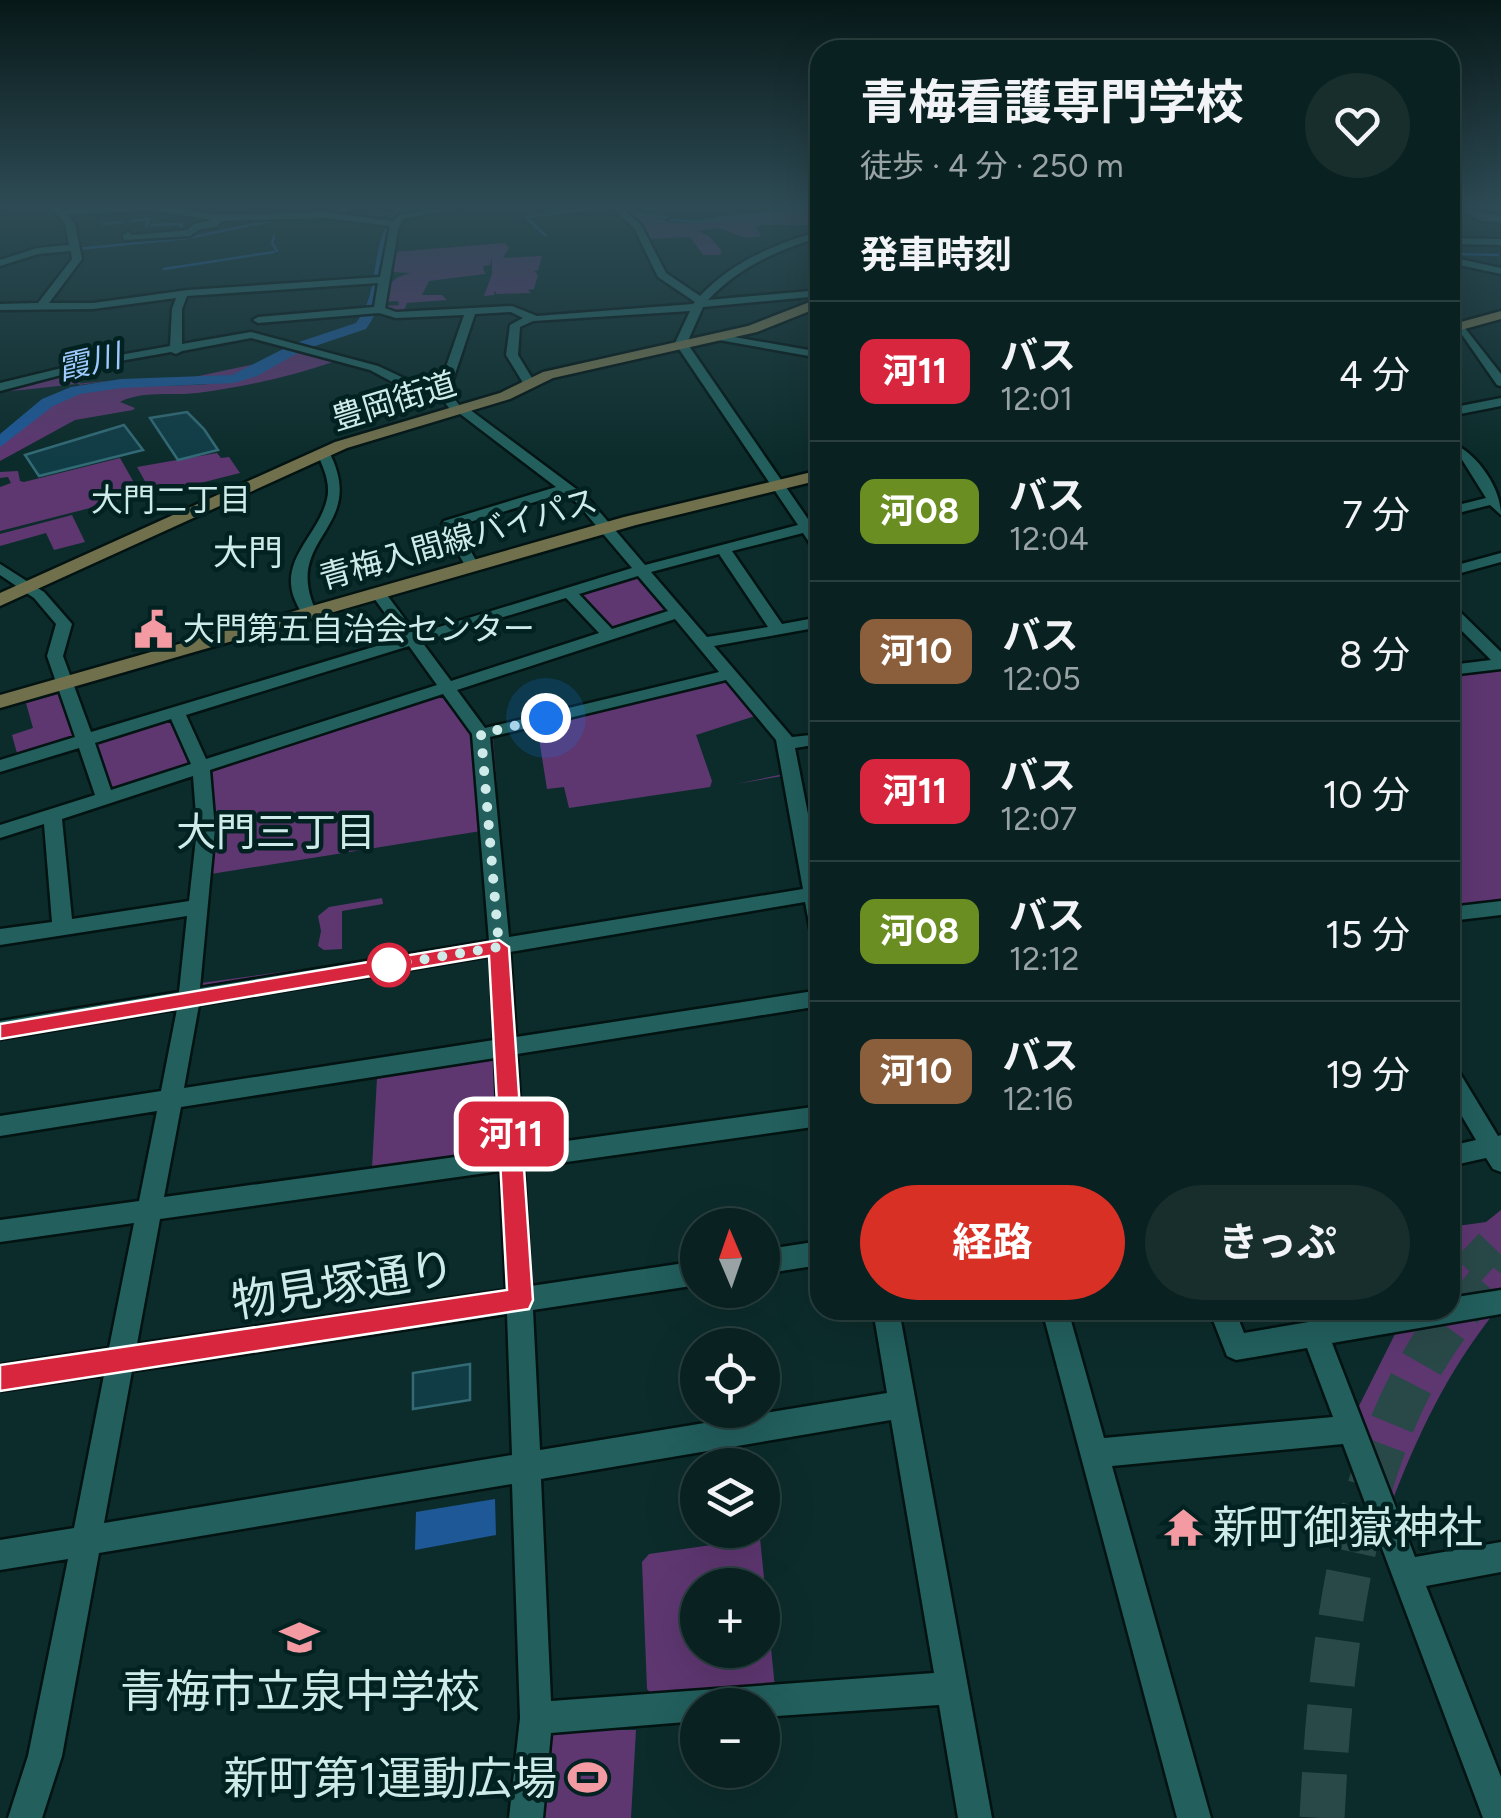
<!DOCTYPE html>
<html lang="ja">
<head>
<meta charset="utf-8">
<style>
  :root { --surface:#092120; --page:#172e2d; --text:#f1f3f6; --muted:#99a3a5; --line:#293e3e; --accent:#d93025 }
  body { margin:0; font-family:Figtree,"Noto Sans JP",sans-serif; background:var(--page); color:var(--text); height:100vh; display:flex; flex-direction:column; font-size:38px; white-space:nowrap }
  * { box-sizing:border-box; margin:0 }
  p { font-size:32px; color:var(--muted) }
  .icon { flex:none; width:55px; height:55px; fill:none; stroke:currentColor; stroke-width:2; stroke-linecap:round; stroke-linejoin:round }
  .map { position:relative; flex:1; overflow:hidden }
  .panel { position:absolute; left:810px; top:40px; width:650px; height:1280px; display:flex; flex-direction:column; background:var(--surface); border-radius:30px; box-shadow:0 10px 40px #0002,0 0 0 2px var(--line) }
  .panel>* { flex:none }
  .badge { padding:0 20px; border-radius:15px; font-size:35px; line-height:65px }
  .needle { width:65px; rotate:358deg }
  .buttons { position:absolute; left:680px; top:1208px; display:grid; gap:20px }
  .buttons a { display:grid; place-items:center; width:100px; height:100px; border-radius:50%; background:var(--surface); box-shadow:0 10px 40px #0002,0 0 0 2px var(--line); font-size:50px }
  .you { position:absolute; width:50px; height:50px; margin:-25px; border:8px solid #fff; border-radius:50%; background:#1a73e8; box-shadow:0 0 0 15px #1a73e833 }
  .map>.badge { position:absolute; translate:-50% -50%; box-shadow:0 0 0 5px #fff }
  h2 { padding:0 50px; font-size:38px; line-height:90px }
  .round { display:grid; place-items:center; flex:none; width:105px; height:105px; border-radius:52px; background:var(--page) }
  .headline { display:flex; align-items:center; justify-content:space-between; height:170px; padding:0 50px }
  h1 { font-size:48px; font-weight:700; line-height:75px }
  .action { display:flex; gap:20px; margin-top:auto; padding:20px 50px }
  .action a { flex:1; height:115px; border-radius:60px; background:var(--accent); color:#fff; font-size:40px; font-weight:700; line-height:115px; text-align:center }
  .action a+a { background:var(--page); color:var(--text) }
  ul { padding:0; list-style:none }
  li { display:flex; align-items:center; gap:30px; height:140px; padding:0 50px; border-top:2px solid var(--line) }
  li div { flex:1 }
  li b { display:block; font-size:38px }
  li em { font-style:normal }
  li .badge { min-width:110px; font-weight:700; text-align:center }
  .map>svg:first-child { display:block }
  .green { fill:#5e3771; fill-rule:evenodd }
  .water { fill:#1e5897 }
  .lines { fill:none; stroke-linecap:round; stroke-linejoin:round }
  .stream { stroke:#1e5897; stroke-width:2.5 }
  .river { fill:#1e5897; fill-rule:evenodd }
  .building { fill:#103c45; stroke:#326a76; stroke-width:2.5 }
  .highway-tunnel-far1 { stroke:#294948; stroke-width:34; stroke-dasharray:34 18; stroke-linecap:butt }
  .highway-tunnel { stroke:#294948; stroke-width:45; stroke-dasharray:45 22; stroke-linecap:butt }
  .minor-casing { stroke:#021312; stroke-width:5 }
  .major-casing { stroke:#021312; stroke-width:5 }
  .minor { fill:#225f5d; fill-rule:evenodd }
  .major { fill:#71704d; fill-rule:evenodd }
  .line { fill:#d7263d; stroke:#fff; stroke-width:2.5 }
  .walk { stroke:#ceebea; stroke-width:10; stroke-dasharray:0 18 }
  .stop-dot { fill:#fff; stroke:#d7263d; stroke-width:5 }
  .labels { text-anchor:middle; stroke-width:9; stroke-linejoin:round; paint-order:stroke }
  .far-water-label { font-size:32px; font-style:italic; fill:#9dc9ff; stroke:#022222 }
  .far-street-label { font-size:32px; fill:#ceebea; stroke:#022222 }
  .far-neighbourhood-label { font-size:32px; fill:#ceebea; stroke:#022222 }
  .far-poi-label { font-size:32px; fill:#ceebea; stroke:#022222; text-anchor:start }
  .far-quarter-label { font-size:35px; fill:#ceebea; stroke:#022222 }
  .neighbourhood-label { font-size:40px; fill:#ceebea; stroke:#022222 }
  .near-street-label { font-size:45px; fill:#ceebea; stroke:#022222 }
  .near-poi-label { font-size:45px; fill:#ceebea; stroke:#022222; text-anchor:start }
</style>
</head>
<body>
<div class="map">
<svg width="1501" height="1818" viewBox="0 0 1501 1818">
  <rect width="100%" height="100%" fill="#0c2c2b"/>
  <!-- green -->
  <g class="green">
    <path d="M820 206V225H761L756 228 761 236C740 240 736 234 720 228L697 231 709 236 722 251 720 255H703L690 237 646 239 625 212C644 211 658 221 676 223 691 225 704 220 719 219L716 217Z"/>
    <path d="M505 243 509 248 503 258 542 256 538 270 534 271 538 275 534 289 528 290 531 293 496 294 495 290 494 295 484 296 492 274V258L490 265 483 266 485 274 429 281 422 295H442L447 300 407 303 403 313 384 310 383 306 399 305 398 301 384 302C387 284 393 277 411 273L389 272 393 252Z"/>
    <path d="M295 352 333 362C289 377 243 387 197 393 172 396 142 390 120 402L135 408 133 410 75 420 0 461V446C21 431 38 409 62 399 113 377 170 391 224 382 252 378 269 362 295 352Z"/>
    <path d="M264 362C221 389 166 377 117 380 78 383 39 389 0 392V388L89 366 79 385 115 380 194 377Z"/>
    <path d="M217 453 221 458 229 457 240 473 153 495 149 489 155 486 151 481 146 483 137 467Z"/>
    <path d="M120 458 141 495 0 531V487L11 483 8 477 0 478V472L18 471 20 481 24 482Z"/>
    <path d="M72 515 85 542 54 550 46 533 0 546V534Z"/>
    <path d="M635 575 670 610 612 631 577 593Z"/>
    <path d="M1497 668 1501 670V903L1450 909V673Z"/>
    <path d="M723 679 780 741 788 775 736 784 784 774 777 742 755 716 696 735 712 781 710 787 569 808 564 787 547 789 537 726 493 738 497 785H493L489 738 492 735Z"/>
    <path d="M439 693 472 736 481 831 211 874 201 983 334 965 201 987 196 985 207 771Z"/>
    <path d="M58 694H62L77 737 18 757 12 735 33 728 26 703Z"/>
    <path d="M168 718 173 719 193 764 111 792 93 741Z"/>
    <path d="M382 898 383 904 342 911V949L324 950 318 946 321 931 318 916 329 907Z"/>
    <path d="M491 1056 496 1060 500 1149 495 1155 378 1172 372 1168 377 1078 383 1073Z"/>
    <path d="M1501 1210V1294L1450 1302V1227L1486 1222Z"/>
    <path d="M1495 1312C1447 1372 1417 1436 1390 1507L1355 1414 1398 1328Z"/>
    <path d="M760 1538 775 1688 654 1697 647 1689 642 1562 649 1554ZM698 1585H762V1650H698Z"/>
    <path d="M551 1730H636L631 1818H537Z"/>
  </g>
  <!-- water -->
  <path class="water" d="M495 1499 496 1535 415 1550 416 1512Z"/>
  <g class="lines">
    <!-- stream -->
    <g class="stream">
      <path d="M615 204 624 210 666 218"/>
      <path d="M0 208 57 204"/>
      <path d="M644 209 683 204"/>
      <path d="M391 214 395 215"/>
      <path d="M369 216 387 213"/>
      <path d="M289 219 326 218 355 204"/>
      <path d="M671 220 696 222 820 206"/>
      <path d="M132 221 149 219 146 226"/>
      <path d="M103 224 122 222"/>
      <path d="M151 225 181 224 183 232"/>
      <path d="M545 235 526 217 612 206"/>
      <path d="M274 236 272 243 277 251"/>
      <path d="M77 249 188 238 280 219"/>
      <path d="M1450 254 1498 255"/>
      <path d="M164 269 274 252"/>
    </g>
    <!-- river -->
    <path class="river" d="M401 204H413C376 250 396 288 366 329L303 350 257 376 234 383 121 388 80 394 53 406 0 447V434L42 399 71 387 121 379 232 375 293 344 356 323C384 288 365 244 401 204Z"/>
  </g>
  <!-- building -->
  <g class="building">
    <path d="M187 412 204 429 218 450 178 460 150 418Z"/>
    <path d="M124 425 143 450 39 476 25 455Z"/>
    <path d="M470 1364V1400L413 1409V1373Z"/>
  </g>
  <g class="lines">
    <!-- highway-tunnel-far1 -->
    <g class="highway-tunnel-far1">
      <path d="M1468 1270 1501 1235"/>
      <path d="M1461 1308 1501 1261"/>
    </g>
    <!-- highway-tunnel -->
    <path class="highway-tunnel" d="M1322 1818C1330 1655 1352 1434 1463 1305"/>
    <defs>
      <g id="minor">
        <path d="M0 204H14L0 209Z"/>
        <path d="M56 204 63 210 150 204 219 215 325 212 393 221 400 214 477 204 403 219 398 230 385 308 396 312 512 306 537 316 693 304 695 302 658 277 634 228 608 204H617L641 225 666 273 700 296C733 261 775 244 820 231V237C778 250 739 267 708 300L820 290V296L703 307 687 343 810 522 820 520V528L815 530 820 537V552L815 551 803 533 732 551 782 624 820 617V627L714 646 792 737 820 734V744L795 748 820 875V935L810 928 805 902 510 952 516 1037 820 990V1006L517 1054 523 1147 820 1106V1126L524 1168 531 1286 698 1261V1285L533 1310 540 1450 887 1393 873 1310H899L992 1818H958L939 1705 762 1717V1705H698V1721L551 1733 543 1818H509L520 1718 512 1484 99 1553 62 1756 42 1818H8L28 1756 68 1559 0 1570V1540L74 1528 104 1375 0 1391V1365L109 1348 134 1223 0 1242V1220L139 1201 157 1111 0 1136V1116L161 1091 177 1009 0 1039V1021L179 992 187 916 0 945V929L52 922 44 824 0 838V825L95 795 79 748 0 772V760L75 737 47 656 56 624 34 598 0 575V564L44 592 72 624 63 656 91 732 403 638 371 594 374 591H384L416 634 632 568 577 503 564 493 457 526 479 566 472 570 467 569 442 524 444 521 556 487 459 413H453L439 395 400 386 370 370 251 338 182 351 176 354 171 352 103 364 0 391V383L103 358 170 346 172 309 176 298 93 309 0 310V304L38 303 72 259 71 251 38 254 0 266V260L37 248 69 245 65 224 51 207ZM150 210 212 220 194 224 187 230 133 235 128 232 123 235 124 240 190 236 200 229 216 227 222 221 325 218 390 226 380 277 188 290 93 303H49L82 259 75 224 68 215ZM378 283 374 307 258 317 253 320 258 323 379 313 396 318 464 315 439 387 408 380 378 366 251 332 182 344V309L187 296ZM690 311 675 343 798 525 645 565 587 497 465 406H460L449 392 475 314 511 312 523 318 510 325 506 355 525 386 529 387 535 383 518 355 520 327 533 321ZM719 554 768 627 707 637 651 572ZM638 576 668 611 612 629 579 594ZM566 598 599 633 451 681 422 642ZM675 619 719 672 485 728 457 690ZM409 646 437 685 206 759 186 715ZM726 680 776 740 803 889 509 937 490 737ZM443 694 472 734 489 941 200 988 215 829 210 770ZM171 719 191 764 111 790 95 743ZM193 776 197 829 189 901 72 919 62 819ZM490 956 494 1040 184 1088 199 1005ZM495 1058 499 1151 164 1197 181 1107ZM500 1171 506 1290 137 1344 160 1219ZM507 1314 512 1455 104 1523 132 1371ZM891 1420 934 1673 551 1701 541 1479Z"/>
        <path d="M1450 204C1468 204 1482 216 1501 216V222L1481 221Z"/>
        <path d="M1450 238 1501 239V245L1450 244Z"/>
        <path d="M1450 257 1501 268V274L1450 263Z"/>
        <path d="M1461 323 1501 374V386L1497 385 1456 326Z"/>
        <path d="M717 334 820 352V358L713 339V335Z"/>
        <path d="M1501 398V406L1450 416V408Z"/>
        <path d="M1450 442C1476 452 1501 487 1501 515L1490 505 1450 515V507L1486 498 1461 458 1450 451Z"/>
        <path d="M323 449 328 450C371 530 279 536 317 613L309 618C301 614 299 609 295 600 278 560 319 535 327 499 331 483 323 467 317 453Z"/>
        <path d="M1501 553V562L1450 576V567Z"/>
        <path d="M1450 605 1455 607 1501 652V669L1450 675V665L1491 660 1450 619Z"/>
        <path d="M1501 901V915L1450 921V907Z"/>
        <path d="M1450 1067 1458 1070 1498 1136 1501 1135V1172L1493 1169 1486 1158 1450 1166V1146L1476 1140 1450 1096Z"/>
        <path d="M820 1241V1265L762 1274V1250Z"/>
        <path d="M1501 1290V1314L1332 1343 1415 1557 1501 1542V1572L1426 1586 1501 1777V1818H1483L1343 1444 1112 1466 1211 1818H1177L1042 1310H1068L1104 1438 1333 1417 1307 1348 1236 1360 1227 1356 1209 1310H1235L1244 1333 1380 1310H1450V1298Z"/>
      </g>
      <g id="major">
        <path d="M820 298V307L757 332 553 378 510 399 347 448 0 606V593L335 442 500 393 543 372 748 326Z"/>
        <path d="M1501 311V319L1450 333V325Z"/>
        <path d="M820 470V480L636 525 0 708V695L624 517Z"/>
      </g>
    </defs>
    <!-- minor casing -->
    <use href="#minor" class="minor-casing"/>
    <!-- major casing -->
    <use href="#major" class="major-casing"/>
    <!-- minor -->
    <use href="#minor" class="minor"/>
    <!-- major -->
    <use href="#major" class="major"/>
  </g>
  <!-- sky -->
  <linearGradient id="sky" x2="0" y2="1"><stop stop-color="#071818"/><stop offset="0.45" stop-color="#2e4b55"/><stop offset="1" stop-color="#2e4b55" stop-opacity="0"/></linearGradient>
  <rect width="1501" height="458" fill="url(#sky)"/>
  <!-- line -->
  <path class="line" d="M499 940 509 947 533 1300 529 1309 0 1391V1365L507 1290 489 956 0 1039V1024Z"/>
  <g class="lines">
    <!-- walk -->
    <path class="walk" d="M389 965 499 947 481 734 546 718"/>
  </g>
  <!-- icons -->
  <defs>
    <symbol id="civic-bare" viewBox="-9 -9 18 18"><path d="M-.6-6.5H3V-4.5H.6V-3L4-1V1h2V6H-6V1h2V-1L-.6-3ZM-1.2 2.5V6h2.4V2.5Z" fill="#f49aa3" stroke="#022222" stroke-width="2.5" paint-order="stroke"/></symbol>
    <symbol id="temple-bare" viewBox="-9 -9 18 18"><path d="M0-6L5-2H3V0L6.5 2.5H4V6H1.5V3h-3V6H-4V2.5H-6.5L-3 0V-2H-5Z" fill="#f49aa3" stroke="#022222" stroke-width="2.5" paint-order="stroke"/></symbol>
    <symbol id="school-bare" viewBox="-9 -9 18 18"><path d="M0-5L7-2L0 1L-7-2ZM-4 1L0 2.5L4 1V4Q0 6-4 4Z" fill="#f49aa3" stroke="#022222" stroke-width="2.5" paint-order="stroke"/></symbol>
    <symbol id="stadium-bare" viewBox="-9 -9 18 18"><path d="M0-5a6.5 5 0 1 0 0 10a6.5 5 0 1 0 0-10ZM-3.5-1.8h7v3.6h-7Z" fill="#f49aa3" stroke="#022222" stroke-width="2.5" paint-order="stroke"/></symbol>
  </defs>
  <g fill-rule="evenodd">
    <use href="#civic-bare" x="126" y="602" width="55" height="55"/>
    <use href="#temple-bare" x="1156" y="1500" width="55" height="55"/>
    <use href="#school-bare" x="272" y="1610" width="55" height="55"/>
    <use href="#stadium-bare" x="560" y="1750" width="55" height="55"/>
  </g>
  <!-- markers -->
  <circle class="stop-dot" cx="389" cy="965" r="20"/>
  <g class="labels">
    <!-- far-water labels -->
    <g class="far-water-label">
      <text transform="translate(89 362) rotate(-13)" y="11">霞川</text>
    </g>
    <!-- far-street labels -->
    <g class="far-street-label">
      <text transform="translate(394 401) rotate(-17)" y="11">豊岡街道</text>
      <text transform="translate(458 539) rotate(-16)" y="11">青梅入間線バイパス</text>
    </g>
    <!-- far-neighbourhood labels -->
    <g class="far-neighbourhood-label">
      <text x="171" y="511">大門二丁目</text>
    </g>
    <!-- far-poi labels -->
    <g class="far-poi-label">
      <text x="183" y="640">大門第五自治会センター</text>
    </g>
    <!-- far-quarter labels -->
    <g class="far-quarter-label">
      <text x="248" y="565">大門</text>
    </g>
    <!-- neighbourhood labels -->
    <g class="neighbourhood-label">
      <text x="276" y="846">大門三丁目</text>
    </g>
    <!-- near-street labels -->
    <g class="near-street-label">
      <text transform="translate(343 1284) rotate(-9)" y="16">物見塚通り</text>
    </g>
    <!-- near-poi labels -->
    <g class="near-poi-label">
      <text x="1213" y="1543">新町御嶽神社</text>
      <text x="300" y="1707" text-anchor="middle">青梅市立泉中学校</text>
      <text x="557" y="1794" text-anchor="end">新町第1運動広場</text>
    </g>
  </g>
</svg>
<div class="buttons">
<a><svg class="needle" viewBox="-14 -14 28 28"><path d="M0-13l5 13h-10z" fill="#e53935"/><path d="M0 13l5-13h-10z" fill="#99a3a5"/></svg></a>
<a><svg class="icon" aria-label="locate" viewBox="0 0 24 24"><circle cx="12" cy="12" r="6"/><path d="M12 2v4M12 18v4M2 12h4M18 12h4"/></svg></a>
<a><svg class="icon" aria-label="layers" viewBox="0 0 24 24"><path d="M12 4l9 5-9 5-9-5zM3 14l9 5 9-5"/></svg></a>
<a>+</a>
<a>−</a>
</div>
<div class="you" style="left:546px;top:718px"></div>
<b class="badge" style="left:511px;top:1134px;background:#d7263d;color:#fff">河11</b>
<section class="panel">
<div class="headline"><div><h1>青梅看護専門学校</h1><p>徒歩 · 4 分 · 250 m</p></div><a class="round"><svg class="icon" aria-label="heart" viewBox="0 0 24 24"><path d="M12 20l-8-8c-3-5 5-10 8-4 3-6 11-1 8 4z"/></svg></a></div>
<h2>発車時刻</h2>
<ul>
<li><span class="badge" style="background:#d7263d;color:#fff">河11</span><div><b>バス</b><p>12:01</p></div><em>4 分</em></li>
<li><span class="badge" style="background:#6b8e23;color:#fff">河08</span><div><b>バス</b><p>12:04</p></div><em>7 分</em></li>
<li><span class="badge" style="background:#8b5e3c;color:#fff">河10</span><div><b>バス</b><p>12:05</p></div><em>8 分</em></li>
<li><span class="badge" style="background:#d7263d;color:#fff">河11</span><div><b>バス</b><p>12:07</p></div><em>10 分</em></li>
<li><span class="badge" style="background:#6b8e23;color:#fff">河08</span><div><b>バス</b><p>12:12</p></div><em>15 分</em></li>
<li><span class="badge" style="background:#8b5e3c;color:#fff">河10</span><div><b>バス</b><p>12:16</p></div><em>19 分</em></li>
</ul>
<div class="action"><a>経路</a><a>きっぷ</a></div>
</section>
</div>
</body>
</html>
